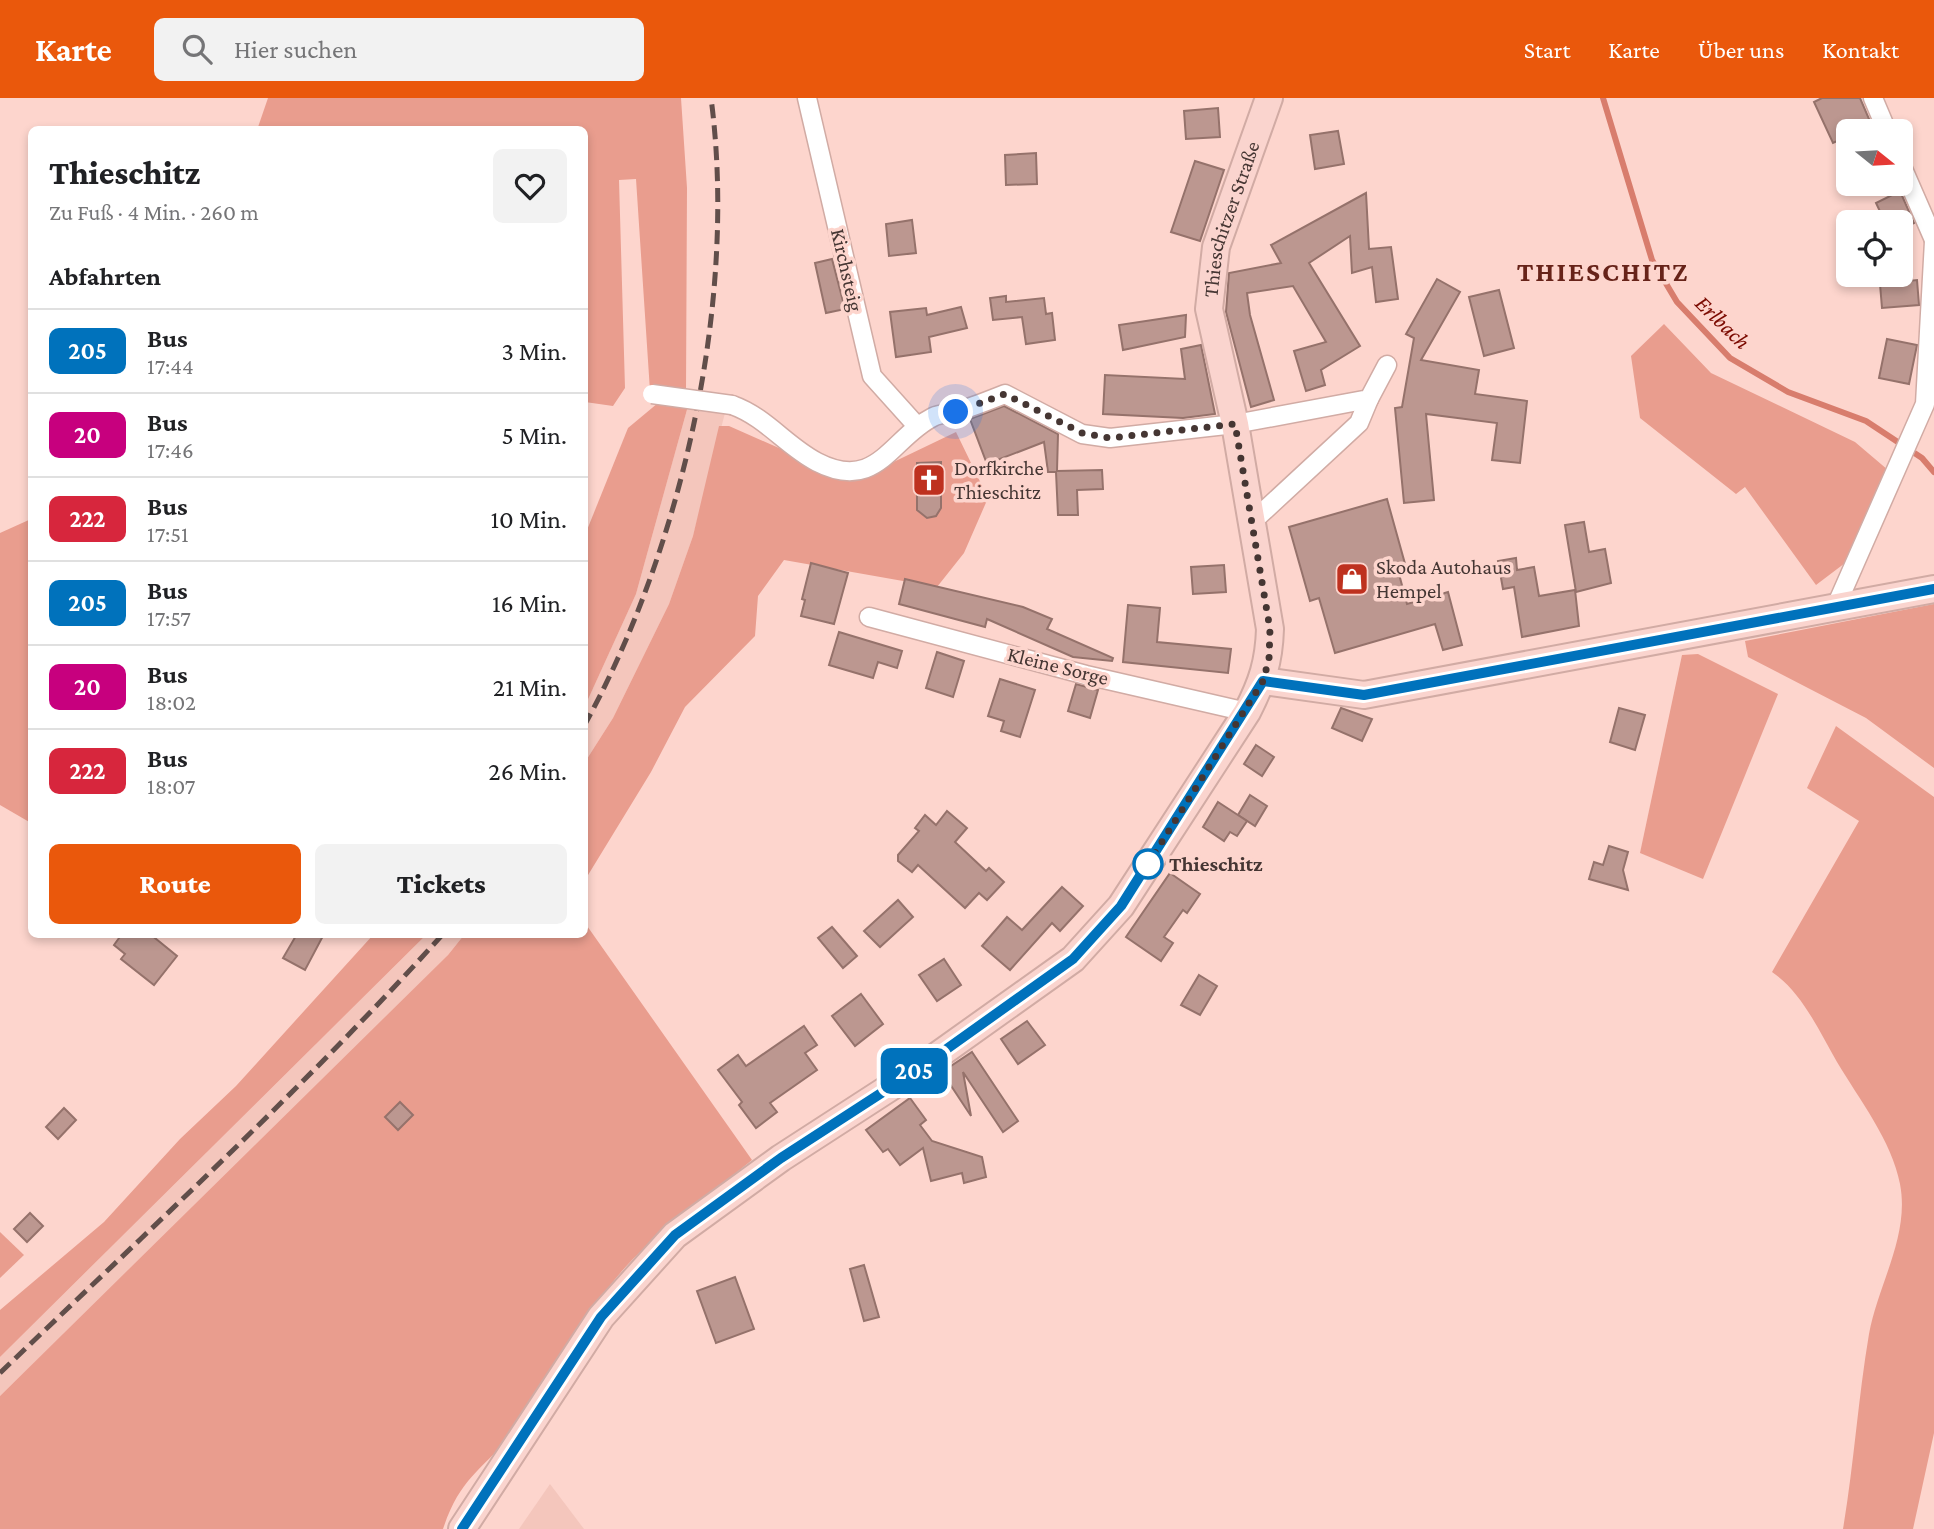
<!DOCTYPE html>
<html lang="de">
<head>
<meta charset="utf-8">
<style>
  :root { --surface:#fff; --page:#f2f2f2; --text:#202124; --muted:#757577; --line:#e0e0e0; --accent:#ea580c }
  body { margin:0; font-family:"Crimson Pro",serif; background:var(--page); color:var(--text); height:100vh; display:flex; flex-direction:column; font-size:26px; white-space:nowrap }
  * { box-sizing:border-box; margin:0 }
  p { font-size:23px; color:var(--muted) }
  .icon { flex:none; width:38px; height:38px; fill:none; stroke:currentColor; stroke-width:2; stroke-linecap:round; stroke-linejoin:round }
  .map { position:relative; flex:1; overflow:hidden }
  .sheet { position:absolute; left:28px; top:28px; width:560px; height:812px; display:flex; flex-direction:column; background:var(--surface); border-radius:10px; box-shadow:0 4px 10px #0003 }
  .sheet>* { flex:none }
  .badge { padding:0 14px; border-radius:10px; font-size:24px; line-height:46px }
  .needle { width:46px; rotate:108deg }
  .controls { position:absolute; left:1836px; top:21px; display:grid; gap:14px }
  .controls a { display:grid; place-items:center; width:77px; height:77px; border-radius:10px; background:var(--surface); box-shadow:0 4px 10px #0003; font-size:35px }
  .you { position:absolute; width:35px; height:35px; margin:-18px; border:5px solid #fff; border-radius:50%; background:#1a73e8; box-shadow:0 0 0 10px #1a73e833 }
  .map>.badge { position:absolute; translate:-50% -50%; box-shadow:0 0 0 4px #fff }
  h2 { padding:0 21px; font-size:26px; line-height:63px }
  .round { display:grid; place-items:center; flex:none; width:74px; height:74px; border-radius:10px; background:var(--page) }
  .headline { display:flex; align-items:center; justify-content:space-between; height:119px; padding:0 21px }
  h1 { font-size:33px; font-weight:800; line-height:52px }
  .button { display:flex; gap:14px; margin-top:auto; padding:14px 21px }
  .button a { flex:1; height:80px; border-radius:10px; background:var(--accent); color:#fff; font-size:28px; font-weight:800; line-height:80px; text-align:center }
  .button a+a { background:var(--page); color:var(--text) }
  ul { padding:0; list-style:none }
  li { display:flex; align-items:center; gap:21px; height:84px; padding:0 21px; border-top:2px solid var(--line) }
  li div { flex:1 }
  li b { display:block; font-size:26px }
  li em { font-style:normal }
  li .badge { min-width:77px; font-weight:700; text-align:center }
  header { display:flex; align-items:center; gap:42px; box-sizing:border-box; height:98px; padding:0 35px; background:var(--accent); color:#fff }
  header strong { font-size:33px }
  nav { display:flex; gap:38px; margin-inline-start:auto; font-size:24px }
  .search { width:490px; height:63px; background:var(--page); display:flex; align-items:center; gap:18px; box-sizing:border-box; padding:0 24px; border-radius:10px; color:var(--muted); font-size:26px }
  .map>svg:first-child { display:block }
  .built { fill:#f4c6bc }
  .green { fill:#e99d8e }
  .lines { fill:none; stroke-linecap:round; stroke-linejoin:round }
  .stream { stroke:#d87d6d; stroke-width:6 }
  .building { fill:#bc9790; stroke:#95726b; stroke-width:2 }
  .minor-casing { stroke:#d1aba4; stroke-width:21 }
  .secondary-casing { stroke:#d1aba4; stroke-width:30 }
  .minor { stroke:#fff; stroke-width:18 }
  .secondary { stroke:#fad4ce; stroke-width:26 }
  .rail { stroke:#614e4a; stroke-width:5; stroke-dasharray:14 7; stroke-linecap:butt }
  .minor-bridge-casing { stroke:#d1aba4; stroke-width:21; stroke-linecap:butt }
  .minor-bridge { stroke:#fff; stroke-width:18 }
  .line-casing { stroke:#fff; stroke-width:16 }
  .line { stroke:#0072bc; stroke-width:10 }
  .walk { stroke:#453633; stroke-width:7; stroke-dasharray:0 12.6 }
  .stop-dot { fill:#fff; stroke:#0072bc; stroke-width:3.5 }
  .labels { text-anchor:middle; stroke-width:7; stroke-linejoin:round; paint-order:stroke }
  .street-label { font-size:21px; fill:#453633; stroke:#fdd5cd }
  .poi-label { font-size:21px; fill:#453633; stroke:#fdd5cd; text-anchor:start }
  .stop-label { font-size:21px; font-weight:bold; fill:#453633; stroke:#fdd5cd; text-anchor:start }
  .water-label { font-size:23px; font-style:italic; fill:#7b0a00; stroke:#fdd5cd }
  .district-label { font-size:28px; font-weight:bold; letter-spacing:2px; fill:#672319; stroke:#fdd5cd }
</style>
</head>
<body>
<header>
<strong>Karte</strong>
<div class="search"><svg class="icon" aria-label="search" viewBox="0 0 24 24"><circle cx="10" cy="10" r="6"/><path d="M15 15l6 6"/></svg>Hier suchen</div>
<nav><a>Start</a><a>Karte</a><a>Über uns</a><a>Kontakt</a></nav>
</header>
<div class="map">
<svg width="1934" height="1431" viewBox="0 0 1934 1431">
  <rect width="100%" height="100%" fill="#fdd5cd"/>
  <!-- built -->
  <g class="built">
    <path d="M688 308 725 315 693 438 669 506 613 620 585 664V608L636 496Z"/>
    <path d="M426 837H464L448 857 290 1016 0 1298V1259Z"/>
    <path d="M550 1386 584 1431H519Z"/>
  </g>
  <!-- green -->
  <g class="green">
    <path d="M268 0H681L687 90 686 292 672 290 650 293 636 81 619 82 625 290 613 308 585 304 584 32H257Z"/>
    <path d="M1664 226 1711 275 1855 344 1888 372 1849 462 1816 487 1745 389 1736 396 1640 320 1631 258Z"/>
    <path d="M658 305 688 308 636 496 585 608V437L628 330Z"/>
    <path d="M719 328H729L824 370H881L956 334 988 400 964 455 937 489 784 462 758 498 755 538 685 609 651 674 585 782V664L613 620 669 506 693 438Z"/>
    <path d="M31 421V725L0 707V435Z"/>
    <path d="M1934 506V670L1866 620 1748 559 1745 543Z"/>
    <path d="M1698 556 1778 596 1703 781 1640 755 1682 557Z"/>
    <path d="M1836 628 1934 699V1335L1913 1431H1843C1854 1366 1858 1301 1869 1236 1878 1186 1910 1138 1900 1086 1892 1043 1859 1001 1837 964 1819 933 1802 894 1772 874L1859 723 1807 690Z"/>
    <path d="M585 825 752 1062C713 1094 669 1125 633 1161 583 1212 556 1282 511 1337 480 1374 460 1380 443 1431H0V1298L448 857 464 837 584 836Z"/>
    <path d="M373 837H426L0 1259V1212L104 1124 180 1041 236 988Z"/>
    <path d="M0 1134 24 1157 0 1180Z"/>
  </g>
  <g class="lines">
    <!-- stream -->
    <path class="stream" d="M1603 0 1652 162 1677 204 1730 260 1788 294 1866 323 1922 360 1934 374"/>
  </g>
  <!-- building -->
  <g class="building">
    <path d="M1822 0H1860L1872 28 1860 33H1848V38L1833 45 1814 4Z"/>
    <path d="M1218 10 1220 39 1186 41 1184 13Z"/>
    <path d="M1338 33 1344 66 1315 71 1310 37Z"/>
    <path d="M1036 55 1037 86 1006 87 1005 57Z"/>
    <path d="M1195 63 1224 72 1200 143 1171 134Z"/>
    <path d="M1900 93 1914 125 1900 132V124H1885L1876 105Z"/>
    <path d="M1366 95 1369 151 1391 149 1398 201 1376 204 1372 169 1352 175 1350 138 1309 165 1360 248 1321 272 1325 287 1306 293 1294 253 1326 244 1293 188 1247 195 1250 217 1274 302 1251 309 1226 214 1229 175 1281 165 1271 147Z"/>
    <path d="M912 122 916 155 889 158 886 126Z"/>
    <path d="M832 161 845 211 826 215 815 165Z"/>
    <path d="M1437 181 1460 194 1421 262 1479 272 1475 296 1527 303 1520 365 1492 362 1497 325 1426 316 1434 402 1404 405 1395 310 1402 309 1414 240 1406 236Z"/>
    <path d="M1917 182 1919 207 1882 210 1880 186Z"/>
    <path d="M1499 192 1514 250 1484 258 1469 199Z"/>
    <path d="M1006 198V204L1044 200 1046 216 1052 215 1055 242 1026 246 1022 219 993 222 990 200Z"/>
    <path d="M961 209 967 230 929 239 931 254 896 259 890 214 926 210 927 217Z"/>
    <path d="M1186 217 1185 239 1123 252 1119 227Z"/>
    <path d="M1887 241 1917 247 1909 286 1879 280Z"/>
    <path d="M1201 247 1215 316 1183 320 1103 316 1105 277 1185 281 1181 251Z"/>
    <path d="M1004 308 1058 336 1057 373 1102 372 1103 391 1077 392 1078 417H1058L1056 374H1048L1044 344 987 366 970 321Z"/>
    <path d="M941 364V410L936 418 927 420 917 412V365Z"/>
    <path d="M1387 401 1407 473 1399 476 1407 506 1448 494 1462 547 1443 552 1435 526 1335 555 1319 500 1310 503 1289 429Z"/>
    <path d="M1584 424 1589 454 1605 451 1611 485 1576 494 1565 427Z"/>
    <path d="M1516 460 1517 472 1534 469 1539 498 1575 492 1579 528 1522 539 1514 489 1503 491 1498 463Z"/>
    <path d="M811 465 848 475 834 526 801 518 805 502 802 501Z"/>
    <path d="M1224 467 1226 494 1193 496 1191 469Z"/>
    <path d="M905 481 1023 509 1052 521 1047 531 1113 560 1112 563 1073 559 987 521 985 529 899 506Z"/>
    <path d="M1128 507 1160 510 1157 544 1231 551 1228 575 1123 564Z"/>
    <path d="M839 534 902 553 897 570 878 564 873 580 829 567Z"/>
    <path d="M937 554 964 563 953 599 926 590Z"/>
    <path d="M1000 581 1035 592 1020 639 1001 633 1004 623 988 618Z"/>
    <path d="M1076 586 1098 592 1090 620 1068 613Z"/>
    <path d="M1341 610 1372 621 1362 643 1332 630Z"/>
    <path d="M1619 610 1645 617 1635 652 1610 644Z"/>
    <path d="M1256 647 1274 659 1262 678 1244 666Z"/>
    <path d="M1250 697 1267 708 1255 728 1238 717Z"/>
    <path d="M1218 704 1247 723 1237 738 1230 734 1224 743 1203 729Z"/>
    <path d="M947 713 967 730 955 744 986 773 989 770 1004 784 987 802 979 795 965 810 918 767 912 774 898 763V757L919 733 915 730 925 717 936 727Z"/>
    <path d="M1609 748 1628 754 1623 772 1628 792 1589 781 1594 764 1603 767Z"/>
    <path d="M1170 775 1200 796 1187 815 1183 812 1164 839 1173 845 1161 863 1126 839Z"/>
    <path d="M1062 789 1083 808 1060 833 1052 825 1010 872 982 848 1007 819 1022 832Z"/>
    <path d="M898 802 913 819 880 849 864 833Z"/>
    <path d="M832 829 857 858 843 870 818 840Z"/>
    <path d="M122 836H150L177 858 154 887 121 861 125 856 114 847Z"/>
    <path d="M297 836H324L305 872 283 860Z"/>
    <path d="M944 861 961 887 937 903 919 877Z"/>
    <path d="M1199 877 1217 888 1200 917 1181 907Z"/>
    <path d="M861 896 883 926 855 948 832 918Z"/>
    <path d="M1027 923 1045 947 1018 966 1001 941Z"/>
    <path d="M804 928 817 947 805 955 817 972 770 1005 777 1014 756 1030 739 1007 742 1004 718 972 738 957 746 968Z"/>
    <path d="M972 954 1018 1023 1003 1034 963 974 971 1018 942 974Z"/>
    <path d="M910 1000 926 1022 920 1027 932 1043 982 1059 986 1079 964 1085 962 1075 931 1083 923 1050 900 1067 888 1051 883 1054 866 1032Z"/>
    <path d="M400 1004 413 1017 398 1032 385 1019Z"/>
    <path d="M64 1010 76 1022 58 1041 46 1029Z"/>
    <path d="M30 1115 43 1128 27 1144 14 1131Z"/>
    <path d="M864 1167 879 1219 864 1223 850 1171Z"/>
    <path d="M735 1179 754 1231 716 1245 697 1193Z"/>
  </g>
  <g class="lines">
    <defs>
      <g id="minor">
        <path d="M807 0 872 278 917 328"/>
        <path d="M1873 0 1887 33"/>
        <path d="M1900 64 1934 142"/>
        <path d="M732 307C766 319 786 348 817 364 877 395 891 340 933 319 941 315 951 316 959 313 975 308 990 302 1005 296L1082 336 1110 340 1235 326 1369 301 1387 267"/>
        <path d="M1251 425 1359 325 1369 301"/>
        <path d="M1836 508 1925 306 1934 143"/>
        <path d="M869 519 1086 577 1247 614"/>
      </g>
      <g id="secondary">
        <path d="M1263 583 1364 597 1934 491"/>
        <path id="s1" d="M462 1431 601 1219 675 1137 781 1060 920 970 1073 861 1121 808 1247 614C1262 585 1269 564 1270 531L1235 326 1209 211 1216 149 1269 0"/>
      </g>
    </defs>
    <!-- minor casing -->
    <use href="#minor" class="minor-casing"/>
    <!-- secondary casing -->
    <use href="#secondary" class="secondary-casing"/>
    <!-- minor -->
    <use href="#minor" class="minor"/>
    <!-- secondary -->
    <use href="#secondary" class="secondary"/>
    <!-- rail -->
    <g class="rail">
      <path d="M584 628C682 451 738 202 711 0"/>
      <path d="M0 1275C150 1131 304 990 443 836"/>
    </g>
    <defs>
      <path id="minor-bridge" d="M652 296 732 307"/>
    </defs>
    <!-- minor-bridge casing -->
    <use href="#minor-bridge" class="minor-bridge-casing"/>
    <!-- minor-bridge -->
    <use href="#minor-bridge" class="minor-bridge"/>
  </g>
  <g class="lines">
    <defs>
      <path id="line" d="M462 1431 601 1219 675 1137 781 1060 920 970 1073 861 1121 808 1263 583 1364 597 1934 491"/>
    </defs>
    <!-- line casing -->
    <use href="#line" class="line-casing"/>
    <!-- line -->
    <use href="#line" class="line"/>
    <!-- walk -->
    <path class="walk" d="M956 314 1005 296 1082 335 1110 340 1235 326 1270 531 1269 561 1263 583 1148 766"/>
  </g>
  <!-- icons -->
  <defs>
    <symbol id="church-square" viewBox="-11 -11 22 22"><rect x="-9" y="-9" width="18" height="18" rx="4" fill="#be311f" stroke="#fdd5cd"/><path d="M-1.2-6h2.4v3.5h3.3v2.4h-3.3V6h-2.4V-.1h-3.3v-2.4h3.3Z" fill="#fff"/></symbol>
    <symbol id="shop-square" viewBox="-11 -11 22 22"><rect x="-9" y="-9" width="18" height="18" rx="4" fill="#be311f" stroke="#fdd5cd"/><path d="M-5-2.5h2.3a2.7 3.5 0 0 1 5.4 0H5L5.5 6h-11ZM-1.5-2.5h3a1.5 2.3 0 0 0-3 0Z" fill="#fff"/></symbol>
  </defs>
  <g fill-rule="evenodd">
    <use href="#church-square" x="910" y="363" width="38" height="38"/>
    <use href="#shop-square" x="1333" y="462" width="38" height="38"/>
  </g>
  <!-- markers -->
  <circle class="stop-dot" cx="1148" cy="766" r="14"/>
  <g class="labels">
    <!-- street labels -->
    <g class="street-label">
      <text dy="7" stroke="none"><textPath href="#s1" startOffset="1657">Thieschitzer Straße</textPath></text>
      <text transform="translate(847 172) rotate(77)" y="7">Kirchsteig</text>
      <text transform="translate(1058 568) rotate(14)" y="7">Kleine Sorge</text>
    </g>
    <!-- poi labels -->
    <g class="poi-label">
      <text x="954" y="377">Dorfkirche<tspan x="954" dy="24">Thieschitz</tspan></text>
      <text x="1376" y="476">Skoda Autohaus<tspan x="1376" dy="24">Hempel</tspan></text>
    </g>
    <!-- stop labels -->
    <g class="stop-label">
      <text x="1169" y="773">Thieschitz</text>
    </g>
    <!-- water labels -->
    <g class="water-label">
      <text transform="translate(1723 224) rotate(44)" y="8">Erlbach</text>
    </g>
    <!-- district labels -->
    <g class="district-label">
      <text x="1603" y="183">THIESCHITZ</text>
    </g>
  </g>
</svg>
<div class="controls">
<a><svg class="needle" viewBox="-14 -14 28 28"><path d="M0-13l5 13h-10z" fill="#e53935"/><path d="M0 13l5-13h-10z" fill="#757577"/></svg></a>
<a><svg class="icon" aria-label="locate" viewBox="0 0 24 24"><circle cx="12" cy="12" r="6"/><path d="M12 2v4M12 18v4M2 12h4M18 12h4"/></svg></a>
</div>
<div class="you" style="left:956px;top:314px"></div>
<b class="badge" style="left:914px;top:973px;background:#0072bc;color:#fff">205</b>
<section class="sheet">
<div class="headline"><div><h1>Thieschitz</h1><p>Zu Fuß · 4 Min. · 260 m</p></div><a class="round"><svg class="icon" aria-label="heart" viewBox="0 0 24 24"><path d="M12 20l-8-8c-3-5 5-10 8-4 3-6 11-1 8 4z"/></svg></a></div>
<h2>Abfahrten</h2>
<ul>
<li><span class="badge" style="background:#0072bc;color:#fff">205</span><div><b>Bus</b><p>17:44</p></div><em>3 Min.</em></li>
<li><span class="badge" style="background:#c7007e;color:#fff">20</span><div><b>Bus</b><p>17:46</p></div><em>5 Min.</em></li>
<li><span class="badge" style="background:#d7263d;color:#fff">222</span><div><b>Bus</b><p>17:51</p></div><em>10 Min.</em></li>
<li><span class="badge" style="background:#0072bc;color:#fff">205</span><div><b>Bus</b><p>17:57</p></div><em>16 Min.</em></li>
<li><span class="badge" style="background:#c7007e;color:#fff">20</span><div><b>Bus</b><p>18:02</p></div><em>21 Min.</em></li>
<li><span class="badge" style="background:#d7263d;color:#fff">222</span><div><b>Bus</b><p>18:07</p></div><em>26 Min.</em></li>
</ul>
<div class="button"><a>Route</a><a>Tickets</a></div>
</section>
</div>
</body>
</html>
